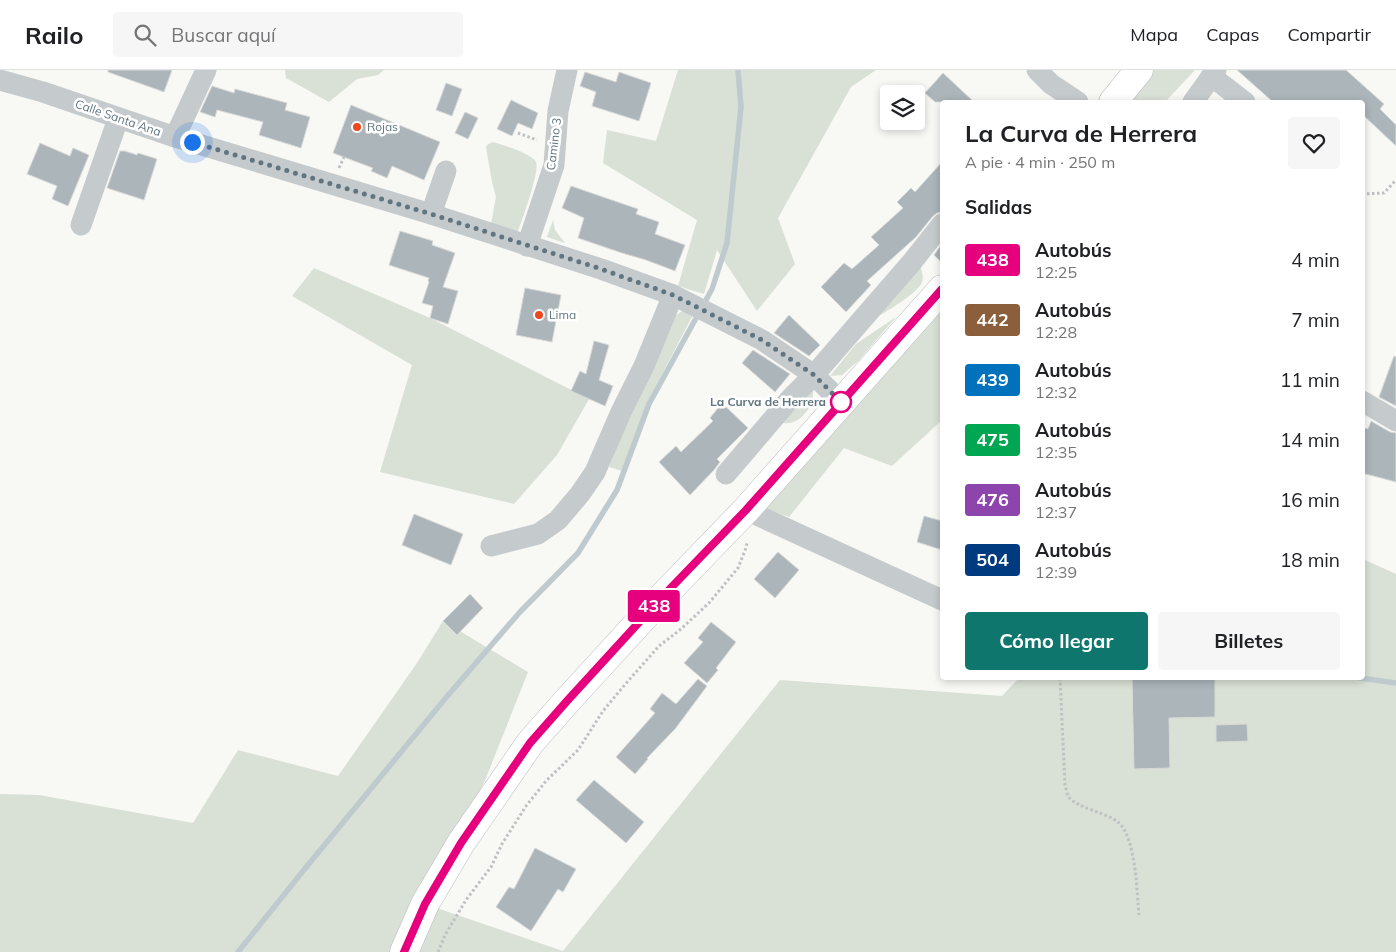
<!DOCTYPE html>
<html lang="es">
<head>
<meta charset="utf-8">
<style>
  :root { --surface:#fff; --page:#f6f6f6; --text:#202124; --muted:#757577; --line:#e0e0e0; --accent:#0f766e }
  body { margin:0; font-family:Mulish,sans-serif; background:var(--page); color:var(--text); height:100vh; display:flex; flex-direction:column; font-size:19px; white-space:nowrap }
  * { box-sizing:border-box; margin:0 }
  p { font-size:16px; color:var(--muted) }
  .icon { flex:none; width:28px; height:28px; fill:none; stroke:currentColor; stroke-width:2; stroke-linecap:round; stroke-linejoin:round }
  .map { position:relative; flex:1; overflow:hidden }
  .details { position:absolute; left:940px; top:30px; width:425px; height:580px; display:flex; flex-direction:column; background:var(--surface); border-radius:5px; box-shadow:0 2px 8px #0003 }
  .details>* { flex:none }
  .badge { padding:0 10px; border-radius:4px; font-size:18px; line-height:32px }
  .controls { position:absolute; left:880px; top:15px; display:grid; gap:10px }
  .controls a { display:grid; place-items:center; width:45px; height:45px; border-radius:5px; background:var(--surface); box-shadow:0 2px 8px #0003; font-size:25px }
  .you { position:absolute; width:25px; height:25px; margin:-12px; border:4px solid #fff; border-radius:50%; background:#1a73e8; box-shadow:0 0 0 8px #1a73e833 }
  .map>.badge { position:absolute; translate:-50% -50%; box-shadow:0 0 0 2px #fff }
  h2 { padding:0 25px; font-size:19px; line-height:45px }
  .round { display:grid; place-items:center; flex:none; width:52px; height:52px; border-radius:5px; background:var(--page) }
  .overview { display:flex; align-items:center; justify-content:space-between; height:85px; padding:0 25px }
  h1 { font-size:24px; font-weight:700; line-height:38px }
  .primary-button { display:flex; gap:10px; margin-top:auto; padding:10px 25px }
  .primary-button a { flex:1; height:58px; border-radius:5px; background:var(--accent); color:#fff; font-size:20px; font-weight:700; line-height:58px; text-align:center }
  .primary-button a+a { background:var(--page); color:var(--text) }
  ul { padding:0; list-style:none }
  li { display:flex; align-items:center; gap:15px; height:60px; padding:0 25px }
  li div { flex:1 }
  li b { display:block; font-size:19px }
  li em { font-style:normal }
  li .badge { min-width:55px; font-weight:700; text-align:center }
  header { display:flex; align-items:center; gap:30px; box-sizing:border-box; height:70px; padding:0 25px; background:var(--surface); border-bottom:1px solid var(--line) }
  header strong { font-size:24px }
  nav { display:flex; gap:28px; margin-inline-start:auto; font-size:18px }
  .search { width:350px; height:45px; background:var(--page); display:flex; align-items:center; gap:12px; box-sizing:border-box; padding:0 18px; border-radius:5px; color:var(--muted); font-size:19px }
  .map>svg:first-child { display:block }
  .green { fill:#d9e0d5 }
  .lines { fill:none; stroke-linecap:round; stroke-linejoin:round }
  .stream { stroke:#becace; stroke-width:5.5 }
  .building { fill:#abb5ba; stroke:#d9d9d7 }
  .highway-casing { stroke:#b9bdc0; stroke-width:29 }
  .path { stroke:#bec1c3; stroke-width:3; stroke-dasharray:2.5 2.5; stroke-linecap:butt }
  .minor { stroke:#c5cacc; stroke-width:21 }
  .highway { stroke:#fff; stroke-width:28 }
  .line-casing { stroke:#fff; stroke-width:11 }
  .line { stroke:#e6007e; stroke-width:8 }
  .walk { stroke:#617581; stroke-width:5; stroke-dasharray:0 9 }
  .poi-dot { fill:#ed4720; stroke:#fff; stroke-width:2 }
  .stop-dot { fill:#fff; stroke:#e6007e; stroke-width:2.5 }
  .labels { text-anchor:middle; stroke-width:5; stroke-linejoin:round; paint-order:stroke }
  .street-label { font-size:12px; fill:#617581; stroke:#fff }
  .poi-label { font-size:12px; fill:#617581; stroke:#fff; text-anchor:start }
  .stop-label { font-size:12px; font-weight:bold; fill:#617581; stroke:#fff; text-anchor:end }
</style>
</head>
<body>
<header>
<strong>Railo</strong>
<div class="search"><svg class="icon" aria-label="search" viewBox="0 0 24 24"><circle cx="10" cy="10" r="6"/><path d="M15 15l6 6"/></svg>Buscar aquí</div>
<nav><a>Mapa</a><a>Capas</a><a>Compartir</a></nav>
</header>
<div class="map">
<svg width="1396" height="882" viewBox="0 0 1396 882">
  <rect width="100%" height="100%" fill="#f8f8f5"/>
  <!-- green -->
  <g class="green">
    <path d="M285 0H384L378 5 357 9 329 32 286 8Z"/>
    <path d="M678 0H876L851 17 778 148 795 194 757 241 717 180 704 224 678 216 697 150 603 93 607 60 656 71Z"/>
    <path d="M1153 0H1195L1165 32H1123Z"/>
    <path d="M493 72C503 75 531 83 536 92 540 101 522 150 518 161L516 163 491 154 496 127 492 112 486 77 488 74Z"/>
    <path d="M553 150 555 160 565 173 547 167Z"/>
    <path d="M920 196C922 202 924 206 922 212 918 223 887 241 877 247Z"/>
    <path d="M314 198 430 248 589 329 557 385 514 434 380 402 412 295 292 226Z"/>
    <path d="M942 232V350L892 396 844 378 789 447 770 440 766 436Z"/>
    <path d="M682 241 694 243 647 333 622 401 609 397 629 344 675 246Z"/>
    <path d="M896 247 859 290 842 305 830 306 856 274Z"/>
    <path d="M812 317C818 333 798 359 781 352Z"/>
    <path d="M1363 489 1396 504V882H0V724L39 725 193 753 238 680 338 706 417 593 443 551 528 602 486 708 425 834 563 881 780 610 1002 626 1019 608H1362Z"/>
  </g>
  <g class="lines">
    <!-- stream -->
    <g class="stream">
      <path d="M1360 608 1396 613"/>
      <path d="M238 882 303 801 444 630 520 542 578 483 617 420 649 334 712 219 727 173 741 37 738 0"/>
    </g>
  </g>
  <!-- building -->
  <g class="building">
    <path d="M108 0H172L164 22 108 2Z"/>
    <path d="M1237 0H1346L1384 34 1380 39 1396 55V76L1362 44V32H1273Z"/>
    <path d="M585 2 616 12 619 2 651 13 639 51 592 36 596 22 580 16Z"/>
    <path d="M943 3 974 32H935L925 23Z"/>
    <path d="M446 13 462 19 452 46 436 40Z"/>
    <path d="M212 16 234 23 235 19 287 33 285 40 310 47 301 78 259 65 263 52 217 40 215 47 200 42Z"/>
    <path d="M511 30 538 43 532 59 518 53 512 66 497 59Z"/>
    <path d="M351 35 440 72 424 110 392 96 387 108 371 101 373 98 333 83Z"/>
    <path d="M465 42 478 48 468 69 455 63Z"/>
    <path d="M40 73 70 86 73 78 89 85 68 136 52 129 57 116 27 104Z"/>
    <path d="M120 81H125L137 85 138 83 157 89 144 130 107 118Z"/>
    <path d="M942 92V142L937 143 933 146 916 167 867 211 871 215 846 242 821 217 844 193 852 199 879 175 871 167 903 138 897 132 911 118 915 122Z"/>
    <path d="M571 116 638 139 636 144 659 152 655 164 685 175 675 201 646 190 622 183 578 168 584 148 562 138Z"/>
    <path d="M400 161 433 171 432 175 455 183 443 217 458 221 448 254 430 248 433 236 422 233 429 212 428 211 429 208 389 195Z"/>
    <path d="M942 174V193L934 185Z"/>
    <path d="M525 218 561 225 552 272 516 265Z"/>
    <path d="M789 245 820 275 809 286 774 263Z"/>
    <path d="M594 271 609 275 599 310 613 316 605 336 571 321 580 301 586 304Z"/>
    <path d="M753 280 790 304 775 322 742 293Z"/>
    <path d="M1394 286 1396 287V336L1379 327Z"/>
    <path d="M722 333 748 358 717 389 720 392 714 400 690 425 659 392 676 376 681 382 713 351 710 348Z"/>
    <path d="M1371 351 1390 362 1396 363V412L1362 403V357L1368 359Z"/>
    <path d="M414 444 463 464 451 495 402 475Z"/>
    <path d="M924 446 942 451V480L917 472Z"/>
    <path d="M778 482 799 500 775 528 754 509Z"/>
    <path d="M470 524 483 538 457 565 443 551Z"/>
    <path d="M711 552 736 572 716 598 718 600 707 613 684 593 703 572 698 568Z"/>
    <path d="M1132 608H1215V647L1169 648 1170 698 1134 699Z"/>
    <path d="M698 609 707 616 675 659 647 688 648 689 635 704 616 687 655 643 650 639 662 623 676 634Z"/>
    <path d="M1247 654 1248 671 1216 672V655Z"/>
    <path d="M594 710 644 752 626 773 576 730Z"/>
    <path d="M535 778 576 799 563 822 558 819 531 861 496 837 509 817 514 819Z"/>
  </g>
  <g class="lines">
    <defs>
      <g id="highway">
        <path d="M1113 32 1139 0"/>
        <path d="M404 882 425 834 461 773 530 673 567 631 664 525 746 440 942 219"/>
      </g>
    </defs>
    <!-- highway casing -->
    <use href="#highway" class="highway-casing"/>
    <!-- path -->
    <g class="path">
      <path d="M518 63 537 70"/>
      <path d="M339 98 344 87"/>
      <path d="M1362 124 1384 123 1396 110"/>
      <path d="M1060 608 1065 715C1066 718 1067 723 1068 726 1077 739 1107 742 1119 753 1136 768 1137 824 1139 846"/>
      <path d="M438 882 445 865 466 830 491 797 502 774 526 736 546 711 578 680 603 641 628 611 659 576 681 559 709 533 738 498 746 478 747 473"/>
    </g>
    <!-- minor -->
    <g class="minor">
      <path d="M1037 0 1051 14 1078 32"/>
      <path d="M1211 6 1245 32"/>
      <path d="M0 10 43 22 175 67 431 144 601 199 673 225 762 270 814 305 841 332"/>
      <path d="M1193 32 1216 0"/>
      <path d="M175 67 206 0"/>
      <path d="M431 144 446 101"/>
      <path d="M81 155 118 49"/>
      <path d="M527 176 554 95 558 41 567 0"/>
      <path d="M1362 331 1396 351"/>
      <path d="M726 404 790 329 814 305 912 192 942 154"/>
      <path d="M746 440 942 530"/>
      <path d="M491 476 538 464 558 450 580 424 595 402 621 342 644 296 673 225"/>
    </g>
    <!-- highway -->
    <use href="#highway" class="highway"/>
  </g>
  <g class="lines">
    <defs>
      <path id="line" d="M404 882 425 834 461 773 530 673 567 631 664 525 746 440 942 219"/>
    </defs>
    <!-- line casing -->
    <use href="#line" class="line-casing"/>
    <!-- line -->
    <use href="#line" class="line"/>
    <!-- walk -->
    <path class="walk" d="M192 72 431 144 601 199 673 225 762 270 814 305 841 332"/>
  </g>
  <!-- markers -->
  <g class="poi-dot">
    <circle cx="357" cy="57" r="5"/>
    <circle cx="539" cy="245" r="5"/>
  </g>
  <circle class="stop-dot" cx="841" cy="332" r="10"/>
  <g class="labels">
    <!-- street labels -->
    <g class="street-label">
      <text transform="translate(118 48) rotate(19)" y="4">Calle Santa Ana</text>
      <text transform="translate(554 74) rotate(-83)" y="4">Camino 3</text>
    </g>
    <!-- poi labels -->
    <g class="poi-label">
      <text x="367" y="61">Rojas</text>
      <text x="549" y="249">Lima</text>
    </g>
    <!-- stop labels -->
    <g class="stop-label">
      <text x="826" y="336">La Curva de Herrera</text>
    </g>
  </g>
</svg>
<div class="controls">
<a><svg class="icon" aria-label="layers" viewBox="0 0 24 24"><path d="M12 4l9 5-9 5-9-5zM3 14l9 5 9-5"/></svg></a>
</div>
<div class="you" style="left:192px;top:72px"></div>
<b class="badge" style="left:654px;top:536px;background:#e6007e;color:#fff">438</b>
<section class="details">
<div class="overview"><div><h1>La Curva de Herrera</h1><p>A pie · 4 min · 250 m</p></div><a class="round"><svg class="icon" aria-label="heart" viewBox="0 0 24 24"><path d="M12 20l-8-8c-3-5 5-10 8-4 3-6 11-1 8 4z"/></svg></a></div>
<h2>Salidas</h2>
<ul>
<li><span class="badge" style="background:#e6007e;color:#fff">438</span><div><b>Autobús</b><p>12:25</p></div><em>4 min</em></li>
<li><span class="badge" style="background:#8b5e3c;color:#fff">442</span><div><b>Autobús</b><p>12:28</p></div><em>7 min</em></li>
<li><span class="badge" style="background:#0072bc;color:#fff">439</span><div><b>Autobús</b><p>12:32</p></div><em>11 min</em></li>
<li><span class="badge" style="background:#00a651;color:#fff">475</span><div><b>Autobús</b><p>12:35</p></div><em>14 min</em></li>
<li><span class="badge" style="background:#8e44ad;color:#fff">476</span><div><b>Autobús</b><p>12:37</p></div><em>16 min</em></li>
<li><span class="badge" style="background:#003b80;color:#fff">504</span><div><b>Autobús</b><p>12:39</p></div><em>18 min</em></li>
</ul>
<div class="primary-button"><a>Cómo llegar</a><a>Billetes</a></div>
</section>
</div>
</body>
</html>
